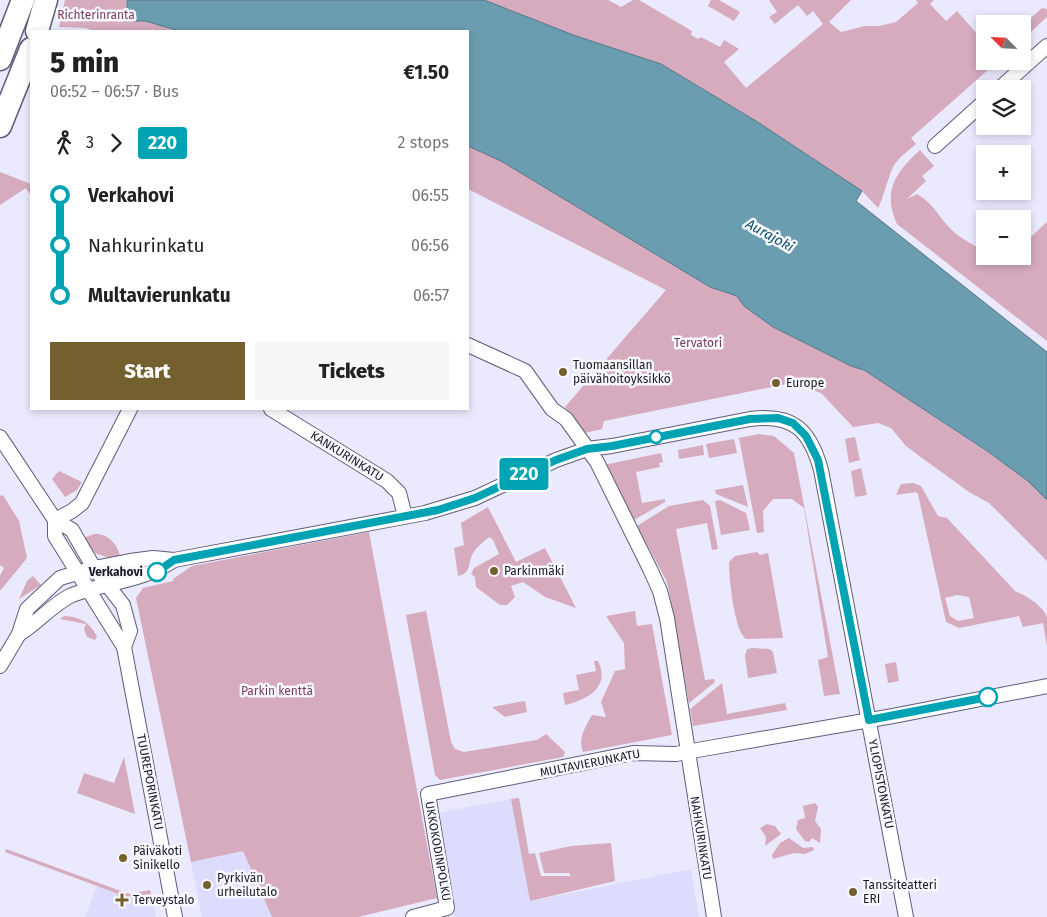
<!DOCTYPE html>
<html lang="en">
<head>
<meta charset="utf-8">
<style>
  :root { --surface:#fff; --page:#f6f6f6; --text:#222; --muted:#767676; --accent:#745f2e }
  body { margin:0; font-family:"Fira Sans",sans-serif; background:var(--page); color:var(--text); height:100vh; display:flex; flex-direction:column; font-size:19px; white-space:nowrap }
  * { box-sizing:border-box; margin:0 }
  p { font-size:16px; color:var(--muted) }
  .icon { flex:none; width:28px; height:28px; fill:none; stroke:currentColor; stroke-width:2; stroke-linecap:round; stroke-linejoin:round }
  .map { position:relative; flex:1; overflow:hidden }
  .side { position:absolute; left:30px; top:30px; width:439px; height:380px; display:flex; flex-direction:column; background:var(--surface); border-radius:0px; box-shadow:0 2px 8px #0003 }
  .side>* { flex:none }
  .badge { padding:0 10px; border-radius:4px; font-size:18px; line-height:32px }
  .needle { width:32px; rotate:294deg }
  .fabs { position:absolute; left:976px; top:15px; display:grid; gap:10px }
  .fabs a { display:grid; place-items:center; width:55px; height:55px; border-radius:0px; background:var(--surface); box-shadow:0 2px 8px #0003; font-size:25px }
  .map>.badge { position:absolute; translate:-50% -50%; box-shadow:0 0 0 2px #fff }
  .legs { display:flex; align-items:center; gap:8px; height:55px; padding:0 20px; font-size:16px }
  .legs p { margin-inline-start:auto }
  .headline { display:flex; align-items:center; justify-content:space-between; height:85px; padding:0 20px }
  h1 { font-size:28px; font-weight:800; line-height:38px }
  .button { display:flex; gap:10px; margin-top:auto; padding:10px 20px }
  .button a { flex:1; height:58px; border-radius:0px; background:var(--accent); color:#fff; font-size:20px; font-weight:800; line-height:58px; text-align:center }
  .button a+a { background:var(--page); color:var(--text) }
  ul { padding:0 20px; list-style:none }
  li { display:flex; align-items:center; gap:18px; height:50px; font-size:19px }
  li i { display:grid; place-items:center; width:8px; height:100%; margin:0 6px; background:currentColor }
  li i::after { content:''; width:12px; height:12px; margin:-6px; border:4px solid; border-radius:50%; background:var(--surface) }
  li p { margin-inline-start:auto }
  li:first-child i { background:linear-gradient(#0000 50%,currentColor 0) }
  li:last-child i { background:linear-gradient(currentColor 50%,#0000 0) }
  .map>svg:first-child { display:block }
  .built { fill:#dddcfd }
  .green { fill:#d5abbd; fill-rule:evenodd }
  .water { fill:#6b9db1; stroke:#537587 }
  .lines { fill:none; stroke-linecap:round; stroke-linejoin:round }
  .minor-casing { stroke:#5f5d7a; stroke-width:16 }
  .primary-casing { stroke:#5f5d7a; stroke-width:25 }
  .minor { stroke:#fff; stroke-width:14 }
  .primary { stroke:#fff; stroke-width:22 }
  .line-1-casing { stroke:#fff; stroke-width:11 }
  .line-1 { stroke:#00a3b4; stroke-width:8 }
  .poi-dot { fill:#745f2e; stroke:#f8f8ff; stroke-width:2 }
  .stop-1-dot { fill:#fff; stroke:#00a3b4; stroke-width:2.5 }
  .labels { text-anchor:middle; stroke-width:5; stroke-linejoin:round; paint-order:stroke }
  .park-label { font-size:12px; fill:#7a3e5a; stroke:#f8f8ff }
  .poi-label { font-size:12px; fill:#1a1925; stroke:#f8f8ff; text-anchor:start }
  .street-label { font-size:12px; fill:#1a1925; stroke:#f8f8ff }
  .stop-label { font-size:12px; font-weight:bold; fill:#1a1925; stroke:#f8f8ff; text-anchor:end }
  .water-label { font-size:14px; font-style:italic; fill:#095066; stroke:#f8f8ff }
</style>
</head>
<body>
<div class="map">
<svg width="1047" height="917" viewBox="0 0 1047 917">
  <rect width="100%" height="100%" fill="#eae9fd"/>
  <!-- built -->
  <g class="built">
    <path d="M511 799 531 901 691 869 699 917H455L437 813Z"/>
    <path d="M243 851 272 917H202L191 862Z"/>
    <path d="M98 883 129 894 150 890 156 917H85Z"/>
  </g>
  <!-- green -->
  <g class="green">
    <path d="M65 0H126L127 10 134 20 145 21 180 31H93L86 28 59 27Z"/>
    <path d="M484 0H608L621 7 633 0H639L692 31 691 35 698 39 701 37 720 47 724 40 739 49 724 62 746 88 823 24 813 11 807 16 798 5 775 24 769 17 777 12 769 0H851L829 22 841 32 865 26H879L896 22 918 3 916 0H934L930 4 946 21 957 11 985 43V61H998L911 138 916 144C908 151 898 158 893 167 889 175 881 205 878 208L862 191 756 121 661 64 576 36Z"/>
    <path d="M711 0H719L740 12 734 21 708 6Z"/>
    <path d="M1042 8 1047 9V17L1023 39V25Z"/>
    <path d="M468 146 501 161 710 287 737 296 744 306 773 327 851 366 864 370 986 451 1028 481 1047 500V561L989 503 969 492 918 455 906 446 891 428 878 423 853 427 821 393 791 383 604 421 602 429 585 433 565 407 666 290 468 189Z"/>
    <path d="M920 150 934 166 922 176 926 181 907 199 917 194C933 204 935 211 947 225 957 237 972 244 985 252V256H994L1000 264 1009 256H1022L1023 244 1047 222V341L897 224C882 191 896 172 920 150Z"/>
    <path d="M0 172 31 184V196L26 188 0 205Z"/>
    <path d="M759 434 774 436 794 453 840 694 824 696 818 660 828 657 804 508 792 499H773L763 511 764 532 757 533 739 438Z"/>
    <path d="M855 437 860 460 849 463 845 439Z"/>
    <path d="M734 439 737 453 709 458 706 444Z"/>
    <path d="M703 445 704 455 679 459 678 450Z"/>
    <path d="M661 453 663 462 659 463 660 467 636 472 642 503 665 499V502L634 520 604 465Z"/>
    <path d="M861 468 867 495 855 497 851 471Z"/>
    <path d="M59 471 82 482 77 490 65 497 52 479Z"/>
    <path d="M913 483 921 486 938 516 947 518 1016 592C1025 594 1044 607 1047 617 1047 625 1047 637 1047 646L1043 623 1023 627 1019 616 959 628 946 622 918 494 916 492 896 495 901 484ZM957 595 969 597 974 618 958 621 950 616 945 598Z"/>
    <path d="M743 485 748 507 716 494 715 490Z"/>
    <path d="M3 495 19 521 27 558 0 591V576L4 568 0 565V496Z"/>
    <path d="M703 500 710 506 718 549 712 550 707 523 676 529 705 680 714 679 715 682 689 703 669 591 666 580 637 526 669 506Z"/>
    <path d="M720 500 746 513 750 530 721 535 715 501Z"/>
    <path d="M488 507 516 562 545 548 576 608 545 597 523 582 511 586 515 597 507 605H500L476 587 475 577 471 574 474 568 499 554 493 540 489 537C484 542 477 546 474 552 467 561 473 573 458 576L454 548 464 545 461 523Z"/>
    <path d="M369 532 437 898 358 917H272L243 851 191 862 136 598 143 588 173 581V579L192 566Z"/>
    <path d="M94 534C107 533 117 543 120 556L112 559 95 553 83 538Z"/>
    <path d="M757 552 760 555 768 553 783 638 746 639C734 631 729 577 729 562L735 556Z"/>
    <path d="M33 576 41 585 19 599 27 581Z"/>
    <path d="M426 611 451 742 455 749 464 752 537 740 546 734 565 752 563 757 440 780 435 775 406 615Z"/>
    <path d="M635 611 637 626 652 624 672 735 583 752C578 738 585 728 592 715L606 717 601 702 615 671 625 669 624 643 606 616Z"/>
    <path d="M64 616C80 617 90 622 97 637L95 640 87 637 84 629 86 624 60 619Z"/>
    <path d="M752 648 770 649 773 652 777 673 748 678 745 656 747 649Z"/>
    <path d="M594 661H598C611 687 587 700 565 705L563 693 579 690 576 675 596 671Z"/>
    <path d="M896 662 899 681 888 683 885 664Z"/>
    <path d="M722 683 727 714 785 703 787 710 693 726 690 709Z"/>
    <path d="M525 701 527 712 505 717 492 707Z"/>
    <path d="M124 757 135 814 77 793 84 773 114 783Z"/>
    <path d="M519 798 529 854 535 853 541 876H571L569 873H544L539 853 571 846 611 843 615 881 530 901 511 799Z"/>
    <path d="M815 803 818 807 815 821 821 829 820 843 812 838 809 842 805 841 796 829 798 820 805 818 803 806Z"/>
    <path d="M767 824 775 826 781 834 765 846 766 837 760 828Z"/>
    <path d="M789 838 803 848 813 847 814 850 805 854 794 853 773 859 772 855 780 843Z"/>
    <path d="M6 849 129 894 150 890 154 907 5 852Z"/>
  </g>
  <!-- water -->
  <path class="water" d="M127 0H484L576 36 661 64 756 121 862 191 856 201 1047 352V500L1028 481 987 451 864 370 851 366 773 327 744 306 737 296 710 287 501 161 468 146V31H180L145 21H134L127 10Z"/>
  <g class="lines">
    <defs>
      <g id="minor">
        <path d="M999 89 1047 46"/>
        <path d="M935 146 985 101"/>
        <path d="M468 345 525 371 552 409 566 419 597 462 650 569 660 591 667 618 714 917"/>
        <path d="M271 409 387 481 399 493 405 516"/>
        <path d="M0 437 55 520 72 530 94 568 123 605 130 631 124 647"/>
        <path d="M55 520V536L124 647 175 917"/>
        <path d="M55 520 72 511 82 503 130 409"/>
        <path d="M19 634C38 623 52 604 72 595 107 582 144 581 174 560"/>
        <path d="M0 666 19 634 27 609 60 578 94 568 130 561 153 558 174 560 425 513 475 498 556 460 587 449 612 446 750 419C793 413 810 430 821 470L906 917"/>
        <path d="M413 917 447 908 428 794 633 753 676 754 703 749 893 716 1047 686"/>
      </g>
      <g id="primary">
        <path d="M37 31 46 0"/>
        <path d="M0 59 23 0"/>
        <path d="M0 126 31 49"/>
      </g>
    </defs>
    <!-- minor casing -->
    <use href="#minor" class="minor-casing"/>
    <!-- primary casing -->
    <use href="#primary" class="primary-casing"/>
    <!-- minor -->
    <use href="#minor" class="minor"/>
    <!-- primary -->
    <use href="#primary" class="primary"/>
  </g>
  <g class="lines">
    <defs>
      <path id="line-1" d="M157 572 174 560 438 510 475 498 556 460 587 449 612 446 750 419 778 418 793 423 806 436 818 460 869 720 988 697"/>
    </defs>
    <!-- line-1 casing -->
    <use href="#line-1" class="line-1-casing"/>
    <!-- line-1 -->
    <use href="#line-1" class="line-1"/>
  </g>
  <!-- markers -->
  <g class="poi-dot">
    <circle cx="563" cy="372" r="5"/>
    <circle cx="776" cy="383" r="5"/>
    <circle cx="494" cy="571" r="5"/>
    <circle cx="123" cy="858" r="5"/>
    <circle cx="207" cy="885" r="5"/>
    <circle cx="853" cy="892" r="5"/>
    <path d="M119.5 892.5h5v5h5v5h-5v5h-5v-5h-5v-5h5z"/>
  </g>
  <g class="stop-1-dot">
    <circle cx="656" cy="437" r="6"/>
    <circle cx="157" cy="572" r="9"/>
    <circle cx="988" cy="697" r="9"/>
  </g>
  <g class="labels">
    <!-- park labels -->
    <g class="park-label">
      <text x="96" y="19">Richterinranta</text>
      <text x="698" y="347">Tervatori</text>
      <text x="277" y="695">Parkin kenttä</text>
    </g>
    <!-- poi labels -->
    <g class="poi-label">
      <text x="573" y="369">Tuomaansillan<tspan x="573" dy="14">päivähoitoyksikkö</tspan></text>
      <text x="786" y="387">Europe</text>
      <text x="504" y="575">Parkinmäki</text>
      <text x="133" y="855">Päiväkoti<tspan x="133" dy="14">Sinikello</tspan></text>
      <text x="217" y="882">Pyrkivän<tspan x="217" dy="14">urheilutalo</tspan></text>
      <text x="863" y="889">Tanssiteatteri<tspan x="863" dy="14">ERI</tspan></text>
      <text x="133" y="904">Terveystalo</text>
    </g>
    <!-- street labels -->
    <g class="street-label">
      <text transform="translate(347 456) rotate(32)" y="4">KANKURINKATU</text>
      <text transform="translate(590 763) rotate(-11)" y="4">MULTAVIERUNKATU</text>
      <text transform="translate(150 782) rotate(79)" y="4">TUUREPORINKATU</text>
      <text transform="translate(881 784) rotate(79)" y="4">YLIOPISTONKATU</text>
      <text transform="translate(701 838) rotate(81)" y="4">NAHKURINKATU</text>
      <text transform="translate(438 851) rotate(80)" y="4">UKKOKODINPOLKU</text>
    </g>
    <!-- stop labels -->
    <g class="stop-label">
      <text x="143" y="576">Verkahovi</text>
    </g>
    <!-- water labels -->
    <g class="water-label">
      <text transform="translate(770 235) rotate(29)" y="5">Aurajoki</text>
    </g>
  </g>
</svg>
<div class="fabs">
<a><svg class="needle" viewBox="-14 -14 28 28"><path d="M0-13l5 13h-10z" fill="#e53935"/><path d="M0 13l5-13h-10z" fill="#767676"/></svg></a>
<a><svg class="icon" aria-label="layers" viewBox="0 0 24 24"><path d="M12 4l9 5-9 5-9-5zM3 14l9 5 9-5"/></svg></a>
<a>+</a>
<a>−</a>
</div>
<b class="badge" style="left:524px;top:474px;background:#00a3b4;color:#fff">220</b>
<section class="side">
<div class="headline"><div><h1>5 min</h1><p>06:52 – 06:57 · Bus</p></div><b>€1.50</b></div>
<div class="legs"><svg class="icon" aria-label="walk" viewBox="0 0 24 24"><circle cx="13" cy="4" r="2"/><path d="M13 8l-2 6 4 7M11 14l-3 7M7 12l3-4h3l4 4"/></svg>3<svg class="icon" aria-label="forward" viewBox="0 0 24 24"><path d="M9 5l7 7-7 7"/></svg><b class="badge" style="background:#00a3b4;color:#fff">220</b><p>2 stops</p></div>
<ul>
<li><i style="color:#00a3b4"></i><b>Verkahovi</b><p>06:55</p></li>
<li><i style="color:#00a3b4"></i><span>Nahkurinkatu</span><p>06:56</p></li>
<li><i style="color:#00a3b4"></i><b>Multavierunkatu</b><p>06:57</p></li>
</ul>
<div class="button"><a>Start</a><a>Tickets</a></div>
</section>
</div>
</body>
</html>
